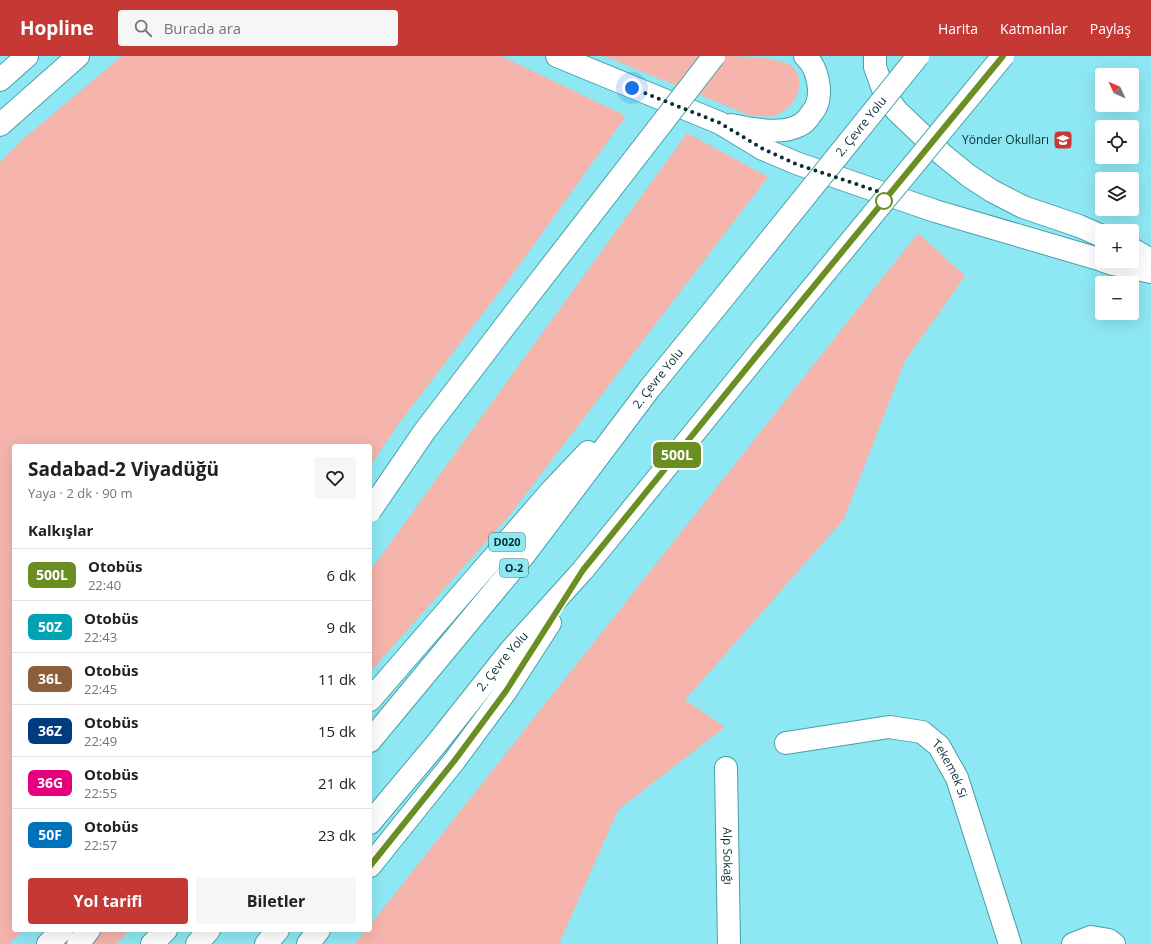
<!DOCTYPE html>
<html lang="tr">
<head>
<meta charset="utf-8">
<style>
  :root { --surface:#fff; --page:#f6f6f6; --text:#202124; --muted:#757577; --line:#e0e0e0; --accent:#c63834 }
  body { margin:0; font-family:"Open Sans",sans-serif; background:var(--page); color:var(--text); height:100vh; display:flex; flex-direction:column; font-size:15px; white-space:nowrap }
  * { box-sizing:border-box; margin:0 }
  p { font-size:13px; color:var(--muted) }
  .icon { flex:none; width:22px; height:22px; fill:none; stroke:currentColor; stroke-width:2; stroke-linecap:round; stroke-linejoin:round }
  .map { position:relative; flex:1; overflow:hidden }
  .side { position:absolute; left:12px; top:388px; width:360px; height:488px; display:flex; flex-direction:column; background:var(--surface); border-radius:4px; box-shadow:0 4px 16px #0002 }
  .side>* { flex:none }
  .badge { padding:0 8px; border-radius:6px; font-size:14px; line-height:26px }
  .needle { width:26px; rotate:314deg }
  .controls { position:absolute; left:1095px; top:12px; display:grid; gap:8px }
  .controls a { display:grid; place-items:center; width:44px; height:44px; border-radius:4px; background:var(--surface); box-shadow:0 4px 16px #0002; font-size:20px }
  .you { position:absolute; width:20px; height:20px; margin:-10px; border:3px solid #fff; border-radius:50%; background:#1a73e8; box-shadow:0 0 0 6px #1a73e833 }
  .map>.badge { position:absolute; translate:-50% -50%; box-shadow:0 0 0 2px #fff }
  h2 { padding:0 16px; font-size:15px; line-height:36px }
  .round { display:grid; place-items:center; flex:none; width:42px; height:42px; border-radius:4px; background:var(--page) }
  .summary { display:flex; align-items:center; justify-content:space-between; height:68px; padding:0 16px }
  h1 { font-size:19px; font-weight:700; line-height:30px }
  .primary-button { display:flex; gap:8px; margin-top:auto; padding:8px 16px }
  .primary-button a { flex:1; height:46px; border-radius:4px; background:var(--accent); color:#fff; font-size:16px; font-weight:700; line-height:46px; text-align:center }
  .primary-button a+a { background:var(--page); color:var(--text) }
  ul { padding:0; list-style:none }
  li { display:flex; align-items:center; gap:12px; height:52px; padding:0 16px; border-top:1px solid var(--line) }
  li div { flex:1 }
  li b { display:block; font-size:15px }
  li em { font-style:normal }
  li .badge { min-width:44px; font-weight:700; text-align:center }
  header { display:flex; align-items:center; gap:24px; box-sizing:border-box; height:56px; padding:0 20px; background:var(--accent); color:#fff }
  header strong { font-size:19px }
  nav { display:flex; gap:22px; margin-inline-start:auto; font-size:14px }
  .search { width:280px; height:36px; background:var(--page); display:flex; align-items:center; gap:10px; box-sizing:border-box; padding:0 14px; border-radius:4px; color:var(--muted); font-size:15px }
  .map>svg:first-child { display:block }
  .green { fill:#f5b4ac }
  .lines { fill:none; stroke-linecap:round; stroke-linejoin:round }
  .minor-casing { stroke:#46a1ac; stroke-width:24 }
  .major-casing { stroke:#46a1ac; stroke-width:24 }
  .highway-casing { stroke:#46a1ac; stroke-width:24 }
  .minor { stroke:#fff; stroke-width:22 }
  .major { stroke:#fff; stroke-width:22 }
  .highway { stroke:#fff; stroke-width:22 }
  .highway-bridge-casing { stroke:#46a1ac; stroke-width:24; stroke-linecap:butt }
  .highway-bridge { stroke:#fff; stroke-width:22 }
  .line-casing { stroke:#fff; stroke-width:9 }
  .line { stroke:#6b8e23; stroke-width:6 }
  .walk { stroke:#072f34; stroke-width:4; stroke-dasharray:0 7.2 }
  .stop-dot { fill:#fff; stroke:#6b8e23; stroke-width:2 }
  .labels { text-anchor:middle; stroke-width:3; stroke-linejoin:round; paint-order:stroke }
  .shield { fill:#8ee8f3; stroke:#30666d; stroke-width:1 }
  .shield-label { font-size:11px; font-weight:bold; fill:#072f34 }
  .street-label { font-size:12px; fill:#072f34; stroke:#8ee8f3 }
  .poi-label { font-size:12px; fill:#072f34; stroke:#8ee8f3; text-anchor:end }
</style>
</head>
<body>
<header>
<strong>Hopline</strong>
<div class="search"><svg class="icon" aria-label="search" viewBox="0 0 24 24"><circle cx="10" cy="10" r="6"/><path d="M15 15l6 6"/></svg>Burada ara</div>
<nav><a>Harita</a><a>Katmanlar</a><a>Paylaş</a></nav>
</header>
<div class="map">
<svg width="1151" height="888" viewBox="0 0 1151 888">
  <rect width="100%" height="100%" fill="#8ee8f3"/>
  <!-- green -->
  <g class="green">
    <path d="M122 0H501L626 60 510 222 400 366 370 410V390H14V874H23L9 888H0V106L22 84Z"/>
    <path d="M604 0C639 0 674 0 708 0 734 0 760 0 784 6 811 16 799 51 776 59 768 62 758 60 749 59Z"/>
    <path d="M687 77 768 121 509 460 370 616V515Z"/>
    <path d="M918 177 965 220 905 305 844 463 685 644 725 671 618 754 559 888H355L366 874H370V869Z"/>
    <path d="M99 874H129L116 888H88Z"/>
  </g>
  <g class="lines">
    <defs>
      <g id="minor">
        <path id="s1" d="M786 687 889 671 922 676 939 690 957 722 1010 888"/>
        <path id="s2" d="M726 712 729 888"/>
        <path d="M1073 888 1091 881 1109 884 1114 888"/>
      </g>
      <g id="major">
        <path d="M557 0 720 67 763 93 796 107 935 155 1102 204"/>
        <path d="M875 0V11L884 36 896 54 943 99 969 120 992 135 1023 151 1079 170 1102 180"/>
        <path d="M0 24 27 0"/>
        <path d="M0 69 78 0"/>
        <path d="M731 69C750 73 780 79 798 70 803 68 808 63 811 58 818 50 819 43 819 33 818 20 815 9 805 0"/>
        <path d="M1132 193 1151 204"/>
        <path d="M1104 205 1113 208 1151 216"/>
      </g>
      <g id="highway">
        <path d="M370 644 552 434 588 396"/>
        <path id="s3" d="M370 685 525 498 650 332 712 256"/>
        <path id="s4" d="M370 767 437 687 510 595 583 514 763 292"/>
        <path d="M370 810 455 704 506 635 550 567"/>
        <path d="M48 888 62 874"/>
        <path d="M78 888 89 874"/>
        <path d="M152 888 166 874"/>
        <path d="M197 888 209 874"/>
        <path d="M266 888 278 874"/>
        <path d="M308 888 319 874"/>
      </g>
    </defs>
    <!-- minor casing -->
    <use href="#minor" class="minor-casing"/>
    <!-- major casing -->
    <use href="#major" class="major-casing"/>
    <!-- highway casing -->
    <use href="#highway" class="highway-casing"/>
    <!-- minor -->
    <use href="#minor" class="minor"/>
    <!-- major -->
    <use href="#major" class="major"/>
    <!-- highway -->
    <use href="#highway" class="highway"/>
    <defs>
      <g id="highway-bridge">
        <path id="s5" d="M712 256 918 0"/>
        <path d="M763 292 1003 0"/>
        <path d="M370 455 424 376 515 257 714 0"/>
      </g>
    </defs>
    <!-- highway-bridge casing -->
    <use href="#highway-bridge" class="highway-bridge-casing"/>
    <!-- highway-bridge -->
    <use href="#highway-bridge" class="highway-bridge"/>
  </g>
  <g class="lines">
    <defs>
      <path id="line" d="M370 810 455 704 506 635 583 514 763 292 1003 0"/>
    </defs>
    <!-- line casing -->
    <use href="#line" class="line-casing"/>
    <!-- line -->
    <use href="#line" class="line"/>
    <!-- walk -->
    <path class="walk" d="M632 32 720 67 763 93 796 108 880 136 884 145"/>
  </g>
  <!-- icons -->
  <defs>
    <symbol id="school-square" viewBox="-11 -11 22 22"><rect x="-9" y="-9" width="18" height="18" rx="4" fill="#c63834" stroke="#8ee8f3"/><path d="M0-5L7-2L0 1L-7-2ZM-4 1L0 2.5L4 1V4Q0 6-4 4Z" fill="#fff"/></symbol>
  </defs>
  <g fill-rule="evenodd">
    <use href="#school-square" x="1052" y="73" width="22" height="22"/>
  </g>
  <!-- markers -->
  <circle class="stop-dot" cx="884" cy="145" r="8"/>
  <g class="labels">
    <!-- shield labels -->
    <g class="shield">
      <rect x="489" y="477" width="36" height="18" rx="3"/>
      <rect x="500" y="503" width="28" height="18" rx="3"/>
    </g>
    <g class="shield-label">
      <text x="507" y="490">D020</text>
      <text x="514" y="516">O-2</text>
    </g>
    <!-- street labels -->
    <g class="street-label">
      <text dy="4" stroke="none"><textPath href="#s5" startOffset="238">2. Çevre Yolu</textPath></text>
      <text dy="4" stroke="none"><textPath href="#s3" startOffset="463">2. Çevre Yolu</textPath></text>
      <text dy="4" stroke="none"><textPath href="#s4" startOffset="209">2. Çevre Yolu</textPath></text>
      <text dy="4" stroke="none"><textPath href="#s1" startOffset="185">Tekemek Si</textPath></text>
      <text dy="4" stroke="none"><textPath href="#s2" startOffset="88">Alp Sokağı</textPath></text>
    </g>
    <!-- poi labels -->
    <g class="poi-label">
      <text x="1049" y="88">Yönder Okulları</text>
    </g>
  </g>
</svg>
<div class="controls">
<a><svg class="needle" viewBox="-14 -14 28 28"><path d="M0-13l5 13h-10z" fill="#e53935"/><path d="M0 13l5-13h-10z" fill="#757577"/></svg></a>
<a><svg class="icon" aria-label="locate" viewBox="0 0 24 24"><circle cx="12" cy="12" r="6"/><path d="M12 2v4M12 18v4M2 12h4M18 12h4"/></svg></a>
<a><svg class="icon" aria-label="layers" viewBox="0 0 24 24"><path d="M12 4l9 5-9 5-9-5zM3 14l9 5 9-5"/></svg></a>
<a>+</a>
<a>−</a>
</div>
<div class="you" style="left:632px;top:32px"></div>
<b class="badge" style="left:677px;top:399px;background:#6b8e23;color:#fff">500L</b>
<section class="side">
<div class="summary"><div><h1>Sadabad-2 Viyadüğü</h1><p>Yaya · 2 dk · 90 m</p></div><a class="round"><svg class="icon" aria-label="heart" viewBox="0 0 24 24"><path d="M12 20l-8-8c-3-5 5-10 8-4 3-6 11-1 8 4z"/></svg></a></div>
<h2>Kalkışlar</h2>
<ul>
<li><span class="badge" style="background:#6b8e23;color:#fff">500L</span><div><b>Otobüs</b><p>22:40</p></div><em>6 dk</em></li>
<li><span class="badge" style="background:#00a3b4;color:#fff">50Z</span><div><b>Otobüs</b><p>22:43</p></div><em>9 dk</em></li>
<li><span class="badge" style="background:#8b5e3c;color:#fff">36L</span><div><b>Otobüs</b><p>22:45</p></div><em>11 dk</em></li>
<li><span class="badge" style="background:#003b80;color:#fff">36Z</span><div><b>Otobüs</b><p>22:49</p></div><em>15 dk</em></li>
<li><span class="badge" style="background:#e6007e;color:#fff">36G</span><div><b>Otobüs</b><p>22:55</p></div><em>21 dk</em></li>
<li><span class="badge" style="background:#0072bc;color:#fff">50F</span><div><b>Otobüs</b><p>22:57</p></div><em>23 dk</em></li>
</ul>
<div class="primary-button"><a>Yol tarifi</a><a>Biletler</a></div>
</section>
</div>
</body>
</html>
